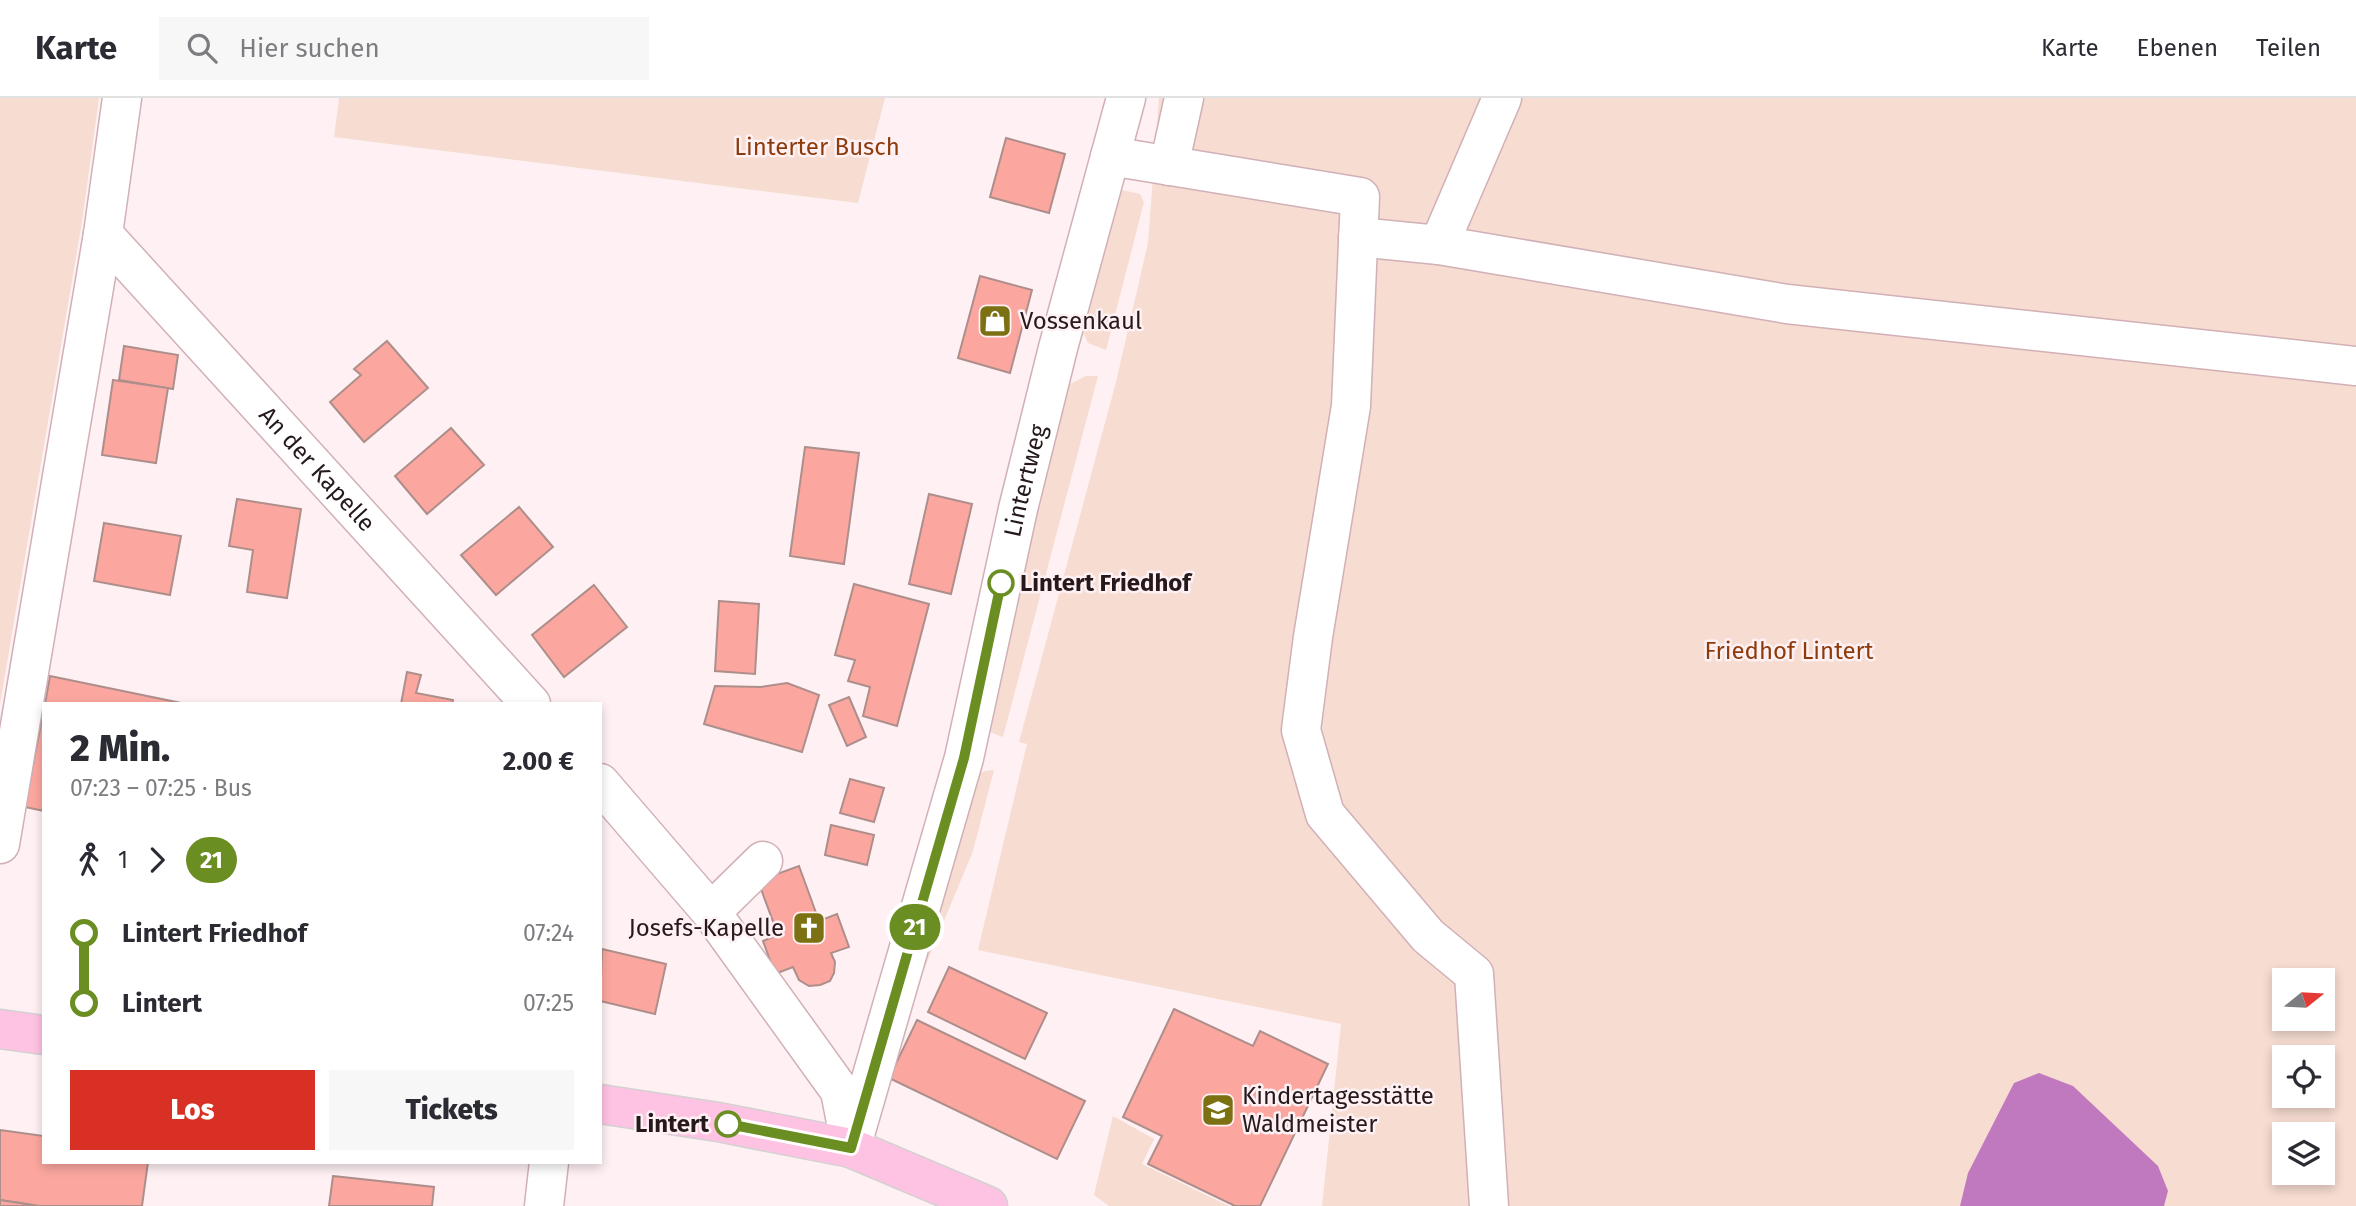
<!DOCTYPE html>
<html lang="de">
<head>
<meta charset="utf-8">
<style>
  :root { --surface:#fff; --page:#f7f7f7; --text:#2b2b33; --muted:#7c7c81; --line:#e1e1e2; --accent:#d93025 }
  body { margin:0; font-family:"Fira Sans",sans-serif; background:var(--page); color:var(--text); height:100vh; display:flex; flex-direction:column; font-size:26px; white-space:nowrap }
  * { box-sizing:border-box; margin:0 }
  p { font-size:23px; color:var(--muted) }
  .icon { flex:none; width:38px; height:38px; fill:none; stroke:currentColor; stroke-width:2; stroke-linecap:round; stroke-linejoin:round }
  .map { position:relative; flex:1; overflow:hidden }
  .sheet { position:absolute; left:42px; top:604px; width:560px; height:462px; display:flex; flex-direction:column; background:var(--surface); border-radius:0px; box-shadow:0 4px 10px #0003 }
  .sheet>* { flex:none }
  .badge { padding:0 14px; border-radius:23px; font-size:24px; line-height:46px }
  .needle { width:46px; rotate:72deg }
  .tools { position:absolute; left:2272px; top:870px; display:grid; gap:14px }
  .tools a { display:grid; place-items:center; width:63px; height:63px; border-radius:0px; background:var(--surface); box-shadow:0 4px 10px #0003; font-size:35px }
  .map>.badge { position:absolute; translate:-50% -50%; box-shadow:0 0 0 4px #fff }
  .legs { display:flex; align-items:center; gap:10px; height:77px; padding:0 28px; font-size:23px }
  .legs p { margin-inline-start:auto }
  .summary { display:flex; align-items:center; justify-content:space-between; height:119px; padding:0 28px }
  h1 { font-size:38px; font-weight:800; line-height:52px }
  .action { display:flex; gap:14px; margin-top:auto; padding:14px 28px }
  .action a { flex:1; height:80px; border-radius:0px; background:var(--accent); color:#fff; font-size:28px; font-weight:800; line-height:80px; text-align:center }
  .action a+a { background:var(--page); color:var(--text) }
  ul { padding:0 28px; list-style:none }
  li { display:flex; align-items:center; gap:24px; height:70px; font-size:26px }
  li i { display:grid; place-items:center; width:10px; height:100%; margin:0 9px; background:currentColor }
  li i::after { content:''; width:18px; height:18px; margin:-9px; border:5px solid; border-radius:50%; background:var(--surface) }
  li p { margin-inline-start:auto }
  li:first-child i { background:linear-gradient(#0000 50%,currentColor 0) }
  li:last-child i { background:linear-gradient(currentColor 50%,#0000 0) }
  header { display:flex; align-items:center; gap:42px; box-sizing:border-box; height:98px; padding:0 35px; background:var(--surface); border-bottom:2px solid var(--line) }
  header strong { font-size:33px }
  nav { display:flex; gap:38px; margin-inline-start:auto; font-size:24px }
  .search { width:490px; height:63px; background:var(--page); display:flex; align-items:center; gap:18px; box-sizing:border-box; padding:0 24px; border-radius:0px; color:var(--muted); font-size:26px }
  .map>svg:first-child { display:block }
  .green { fill:#f6dcd1; fill-rule:evenodd }
  .water { fill:#c079bf }
  .building { fill:#fba79f; stroke:#ae8e8b; stroke-width:2 }
  .lines { fill:none; stroke-linecap:round; stroke-linejoin:round }
  .minor-casing { stroke:#d1b0b6; stroke-width:41 }
  .major-casing { stroke:#d3d1d1; stroke-width:41 }
  .minor { stroke:#fff; stroke-width:38 }
  .major { stroke:#fec3e3; stroke-width:38 }
  .line-1-casing { stroke:#fff; stroke-width:16 }
  .line-1 { stroke:#6b8e23; stroke-width:10 }
  .stop-1-dot { fill:#fff; stroke:#6b8e23; stroke-width:3.5 }
  .labels { text-anchor:middle; stroke-width:5; stroke-linejoin:round; paint-order:stroke }
  .park-label { font-size:24px; fill:#8e3b0c; stroke:#fef0f3 }
  .poi-label { font-size:24px; fill:#25191b; stroke:#fef0f3; text-anchor:start }
  .street-label { font-size:24px; fill:#25191b; stroke:#fef0f3 }
  .stop-label { font-size:24px; font-weight:bold; fill:#25191b; stroke:#fef0f3; text-anchor:start }
</style>
</head>
<body>
<header>
<strong>Karte</strong>
<div class="search"><svg class="icon" aria-label="search" viewBox="0 0 24 24"><circle cx="10" cy="10" r="6"/><path d="M15 15l6 6"/></svg>Hier suchen</div>
<nav><a>Karte</a><a>Ebenen</a><a>Teilen</a></nav>
</header>
<div class="map">
<svg width="2356" height="1108" viewBox="0 0 2356 1108">
  <rect width="100%" height="100%" fill="#fef0f3"/>
  <!-- green -->
  <g class="green">
    <path d="M0 0H99L82 124 0 606Z"/>
    <path d="M339 0H885L858 105 334 39Z"/>
    <path d="M1159 0H2356V1108H1322L1341 926 978 852 1027 646 1019 644 1116 284 1148 145ZM2284 882H2322V920H2284ZM2284 959H2322V998H2284ZM2284 1036H2322V1074H2284Z"/>
    <path d="M1118 91 1140 96 1144 104 1106 252 1088 245 1082 232Z"/>
    <path d="M1086 278H1098L1003 639 987 633 980 621 1066 290 1070 286Z"/>
    <path d="M994 672 973 753 922 876 909 871 970 680 985 673Z"/>
    <path d="M1113 1018 1154 1041 1142 1066 1229 1108H1109L1094 1097Z"/>
  </g>
  <!-- water -->
  <path class="water" d="M2039 975 2073 988 2158 1068 2168 1093 2164 1108H1960L1968 1075 2014 985Z"/>
  <!-- building -->
  <g class="building">
    <path d="M1006 40 1065 56 1049 115 990 99Z"/>
    <path d="M980 178 1032 192 1010 275 958 260Z"/>
    <path d="M387 243 428 290 364 344 330 304 361 277 354 271Z"/>
    <path d="M124 248 178 257 173 291 119 282Z"/>
    <path d="M113 282 168 290 156 365 102 357Z"/>
    <path d="M451 330 484 367 427 416 395 378Z"/>
    <path d="M805 349 859 355 844 466 790 458Z"/>
    <path d="M929 396 972 406 951 496 909 486Z"/>
    <path d="M237 401 301 411 287 500 247 494 253 452 229 448Z"/>
    <path d="M519 409 553 449 496 497 461 457Z"/>
    <path d="M104 425 181 438 170 497 94 483Z"/>
    <path d="M854 486 929 506 897 628 863 618 870 589 848 583 855 562 835 557Z"/>
    <path d="M594 487 627 529 564 579 532 537Z"/>
    <path d="M719 503 759 506 755 576 715 573Z"/>
    <path d="M407 574 421 577 416 595 453 602 452 606H401Z"/>
    <path d="M50 578 186 606H45Z"/>
    <path d="M787 585 819 597 802 654 704 626 715 588 761 589Z"/>
    <path d="M849 599 866 639 847 648 829 607Z"/>
    <path d="M44 610V713L25 709Z"/>
    <path d="M850 681 884 690 874 724 840 715Z"/>
    <path d="M831 727 874 737 867 767 825 757Z"/>
    <path d="M799 768 819 823 837 816 849 849 831 855 835 864 834 875 830 883 820 887 809 888 799 882 793 869 775 876 763 843 778 837 758 783Z"/>
    <path d="M602 851 666 866 655 916 600 903Z"/>
    <path d="M949 869 1047 915 1025 961 928 914Z"/>
    <path d="M1174 911 1253 948 1260 933 1328 966 1260 1108H1235L1148 1066 1162 1038 1123 1019Z"/>
    <path d="M917 922 1085 1003 1057 1061 889 980Z"/>
    <path d="M0 1032 44 1038V1064H148L142 1108H40L0 1102Z"/>
    <path d="M333 1078 434 1089 432 1108H329Z"/>
    <path d="M0 1102 32 1107 31 1108H0Z"/>
  </g>
  <g class="lines">
    <defs>
      <g id="minor">
        <path d="M1110 58 1360 99 1351 308 1313 539 1301 632 1325 716 1428 838 1474 876 1489 1108"/>
        <path d="M1169 68 1184 0"/>
        <path id="s1" d="M103 136 531 606"/>
        <path d="M1358 139 1439 147 1502 0"/>
        <path d="M1439 147 1787 206 2356 268"/>
        <path d="M600 685 711 814 840 993 850 1044"/>
        <path d="M0 746 103 136 122 0"/>
        <path d="M711 814 763 763"/>
        <path id="s2" d="M851 1050 964 660 1018 411 1058 250 1126 0"/>
        <path d="M544 1108 549 1064"/>
      </g>
      <g id="major">
        <path d="M0 931 44 937"/>
        <path d="M600 1006 718 1024 851 1050 988 1108"/>
      </g>
    </defs>
    <!-- minor casing -->
    <use href="#minor" class="minor-casing"/>
    <!-- major casing -->
    <use href="#major" class="major-casing"/>
    <!-- minor -->
    <use href="#minor" class="minor"/>
    <!-- major -->
    <use href="#major" class="major"/>
  </g>
  <g class="lines">
    <defs>
      <path id="line-1" d="M728 1026 851 1050 964 660 1001 485"/>
    </defs>
    <!-- line-1 casing -->
    <use href="#line-1" class="line-1-casing"/>
    <!-- line-1 -->
    <use href="#line-1" class="line-1"/>
  </g>
  <!-- icons -->
  <defs>
    <symbol id="shop-square" viewBox="-11 -11 22 22"><rect x="-9" y="-9" width="18" height="18" rx="4" fill="#7c7112" stroke="#fef0f3"/><path d="M-5-2.5h2.3a2.7 3.5 0 0 1 5.4 0H5L5.5 6h-11ZM-1.5-2.5h3a1.5 2.3 0 0 0-3 0Z" fill="#fff"/></symbol>
    <symbol id="church-square" viewBox="-11 -11 22 22"><rect x="-9" y="-9" width="18" height="18" rx="4" fill="#7c7112" stroke="#fef0f3"/><path d="M-1.2-6h2.4v3.5h3.3v2.4h-3.3V6h-2.4V-.1h-3.3v-2.4h3.3Z" fill="#fff"/></symbol>
    <symbol id="school-square" viewBox="-11 -11 22 22"><rect x="-9" y="-9" width="18" height="18" rx="4" fill="#7c7112" stroke="#fef0f3"/><path d="M0-5L7-2L0 1L-7-2ZM-4 1L0 2.5L4 1V4Q0 6-4 4Z" fill="#fff"/></symbol>
  </defs>
  <g fill-rule="evenodd">
    <use href="#shop-square" x="976" y="204" width="38" height="38"/>
    <use href="#church-square" x="790" y="811" width="38" height="38"/>
    <use href="#school-square" x="1199" y="993" width="38" height="38"/>
  </g>
  <!-- markers -->
  <g class="stop-1-dot">
    <circle cx="1001" cy="485" r="12"/>
    <circle cx="728" cy="1026" r="12"/>
  </g>
  <g class="labels">
    <!-- park labels -->
    <g class="park-label">
      <text x="817" y="57">Linterter Busch</text>
      <text x="1789" y="561">Friedhof Lintert</text>
    </g>
    <!-- poi labels -->
    <g class="poi-label">
      <text x="1020" y="231">Vossenkaul</text>
      <text x="784" y="838" text-anchor="end">Josefs-Kapelle</text>
      <text x="1242" y="1006">Kindertagesstätte<tspan x="1242" dy="28">Waldmeister</tspan></text>
    </g>
    <!-- street labels -->
    <g class="street-label">
      <text dy="8" stroke="none"><textPath href="#s1" startOffset="318">An der Kapelle</textPath></text>
      <text dy="8" stroke="none"><textPath href="#s2" startOffset="690">Lintertweg</textPath></text>
    </g>
    <!-- stop labels -->
    <g class="stop-label">
      <text x="1020" y="493">Lintert Friedhof</text>
      <text x="709" y="1034" text-anchor="end">Lintert</text>
    </g>
  </g>
</svg>
<div class="tools">
<a><svg class="needle" viewBox="-14 -14 28 28"><path d="M0-13l5 13h-10z" fill="#e53935"/><path d="M0 13l5-13h-10z" fill="#7c7c81"/></svg></a>
<a><svg class="icon" aria-label="locate" viewBox="0 0 24 24"><circle cx="12" cy="12" r="6"/><path d="M12 2v4M12 18v4M2 12h4M18 12h4"/></svg></a>
<a><svg class="icon" aria-label="layers" viewBox="0 0 24 24"><path d="M12 4l9 5-9 5-9-5zM3 14l9 5 9-5"/></svg></a>
</div>
<b class="badge" style="left:915px;top:829px;background:#6b8e23;color:#fff">21</b>
<section class="sheet">
<div class="summary"><div><h1>2 Min.</h1><p>07:23 – 07:25 · Bus</p></div><b>2.00 €</b></div>
<div class="legs"><svg class="icon" aria-label="walk" viewBox="0 0 24 24"><circle cx="13" cy="4" r="2"/><path d="M13 8l-2 6 4 7M11 14l-3 7M7 12l3-4h3l4 4"/></svg>1<svg class="icon" aria-label="forward" viewBox="0 0 24 24"><path d="M9 5l7 7-7 7"/></svg><b class="badge" style="background:#6b8e23;color:#fff">21</b></div>
<ul>
<li><i style="color:#6b8e23"></i><b>Lintert Friedhof</b><p>07:24</p></li>
<li><i style="color:#6b8e23"></i><b>Lintert</b><p>07:25</p></li>
</ul>
<div class="action"><a>Los</a><a>Tickets</a></div>
</section>
</div>
</body>
</html>
